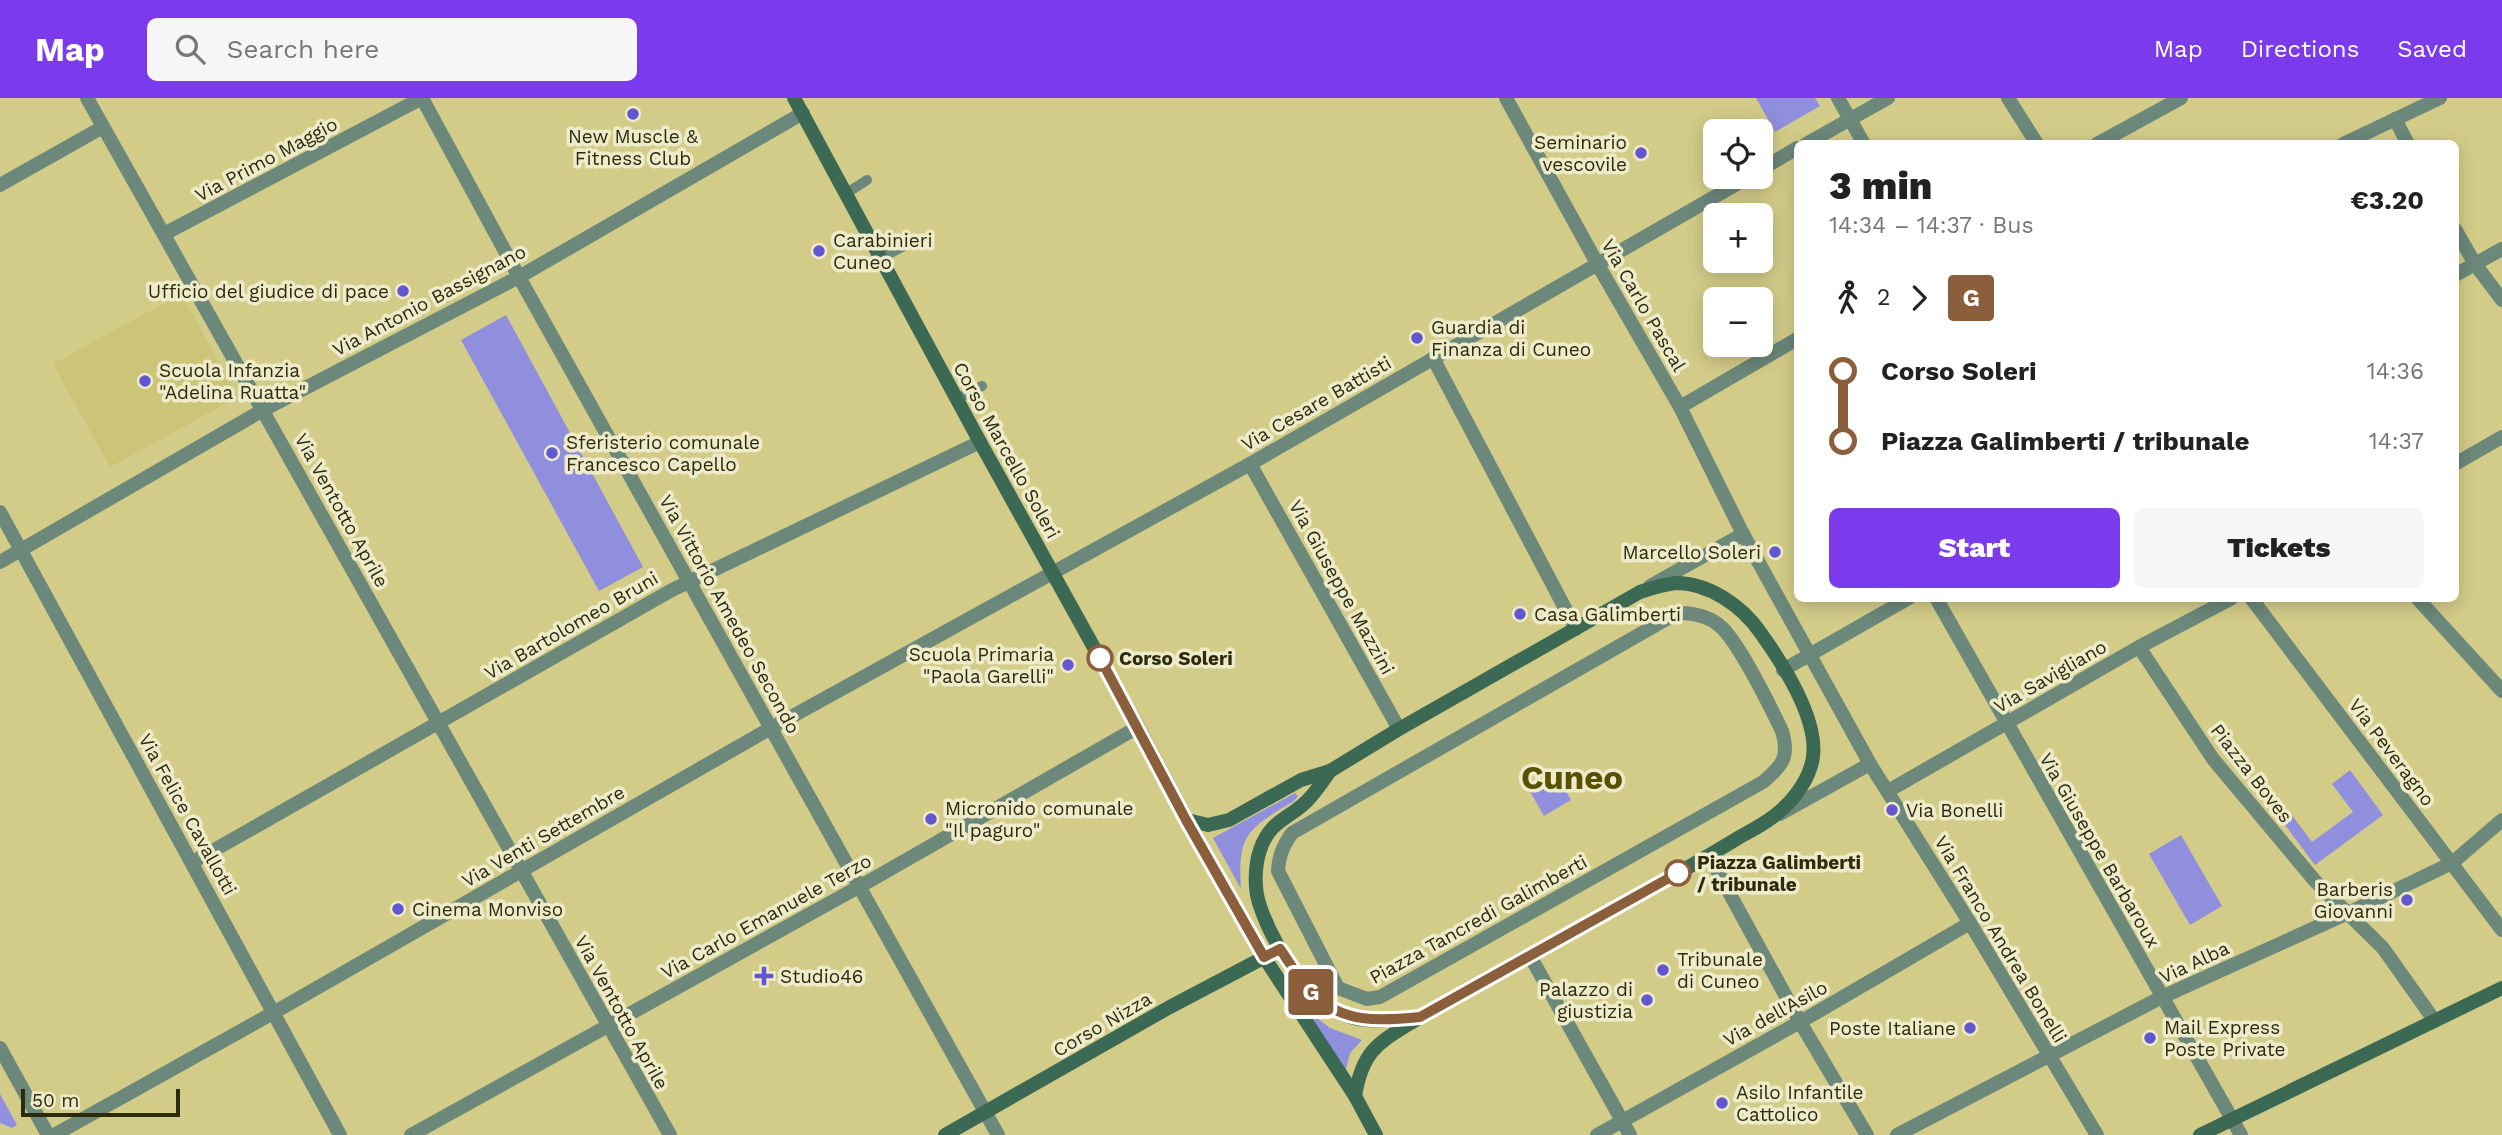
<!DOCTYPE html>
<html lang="en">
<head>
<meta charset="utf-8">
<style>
  :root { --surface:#fff; --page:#f6f6f6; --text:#222; --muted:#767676; --accent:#7c3aed }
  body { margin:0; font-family:"Work Sans",sans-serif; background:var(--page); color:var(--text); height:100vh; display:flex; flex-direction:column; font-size:26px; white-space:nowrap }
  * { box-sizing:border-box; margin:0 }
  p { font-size:23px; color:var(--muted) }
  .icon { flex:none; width:38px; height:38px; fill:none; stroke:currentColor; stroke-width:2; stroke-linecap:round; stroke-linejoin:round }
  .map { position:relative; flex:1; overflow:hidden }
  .panel { position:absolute; left:1794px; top:42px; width:665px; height:462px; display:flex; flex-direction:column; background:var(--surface); border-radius:10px; box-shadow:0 4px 18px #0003 }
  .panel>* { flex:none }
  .badge { padding:0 14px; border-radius:5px; font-size:24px; line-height:46px }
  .tools { position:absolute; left:1703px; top:21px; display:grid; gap:14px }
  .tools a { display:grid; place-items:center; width:70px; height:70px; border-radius:10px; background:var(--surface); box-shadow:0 4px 18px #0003; font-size:35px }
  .scale { position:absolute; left:21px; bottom:18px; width:159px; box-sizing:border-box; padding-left:7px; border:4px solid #2e2a0e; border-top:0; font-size:19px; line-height:24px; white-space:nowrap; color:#2e2a0e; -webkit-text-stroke:5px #eeebca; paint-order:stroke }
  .map>.badge { position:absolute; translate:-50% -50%; box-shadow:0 0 0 4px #fff }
  .legs { display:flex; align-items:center; gap:10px; height:77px; padding:0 35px; font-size:23px }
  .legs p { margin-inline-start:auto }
  .headline { display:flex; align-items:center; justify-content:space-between; height:119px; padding:0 35px }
  h1 { font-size:38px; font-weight:800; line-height:52px }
  .cta { display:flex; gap:14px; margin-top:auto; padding:14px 35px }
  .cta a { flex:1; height:80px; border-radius:10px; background:var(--accent); color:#fff; font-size:28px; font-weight:800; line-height:80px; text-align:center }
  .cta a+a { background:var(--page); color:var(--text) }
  ul { padding:0 35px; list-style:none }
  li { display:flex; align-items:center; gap:24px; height:70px; font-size:26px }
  li i { display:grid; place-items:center; width:10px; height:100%; margin:0 9px; background:currentColor }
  li i::after { content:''; width:18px; height:18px; margin:-9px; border:5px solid; border-radius:50%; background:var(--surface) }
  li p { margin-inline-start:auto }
  li:first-child i { background:linear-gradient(#0000 50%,currentColor 0) }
  li:last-child i { background:linear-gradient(currentColor 50%,#0000 0) }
  header { display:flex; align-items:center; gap:42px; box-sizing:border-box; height:98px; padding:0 35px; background:var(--accent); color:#fff }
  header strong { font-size:33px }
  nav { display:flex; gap:38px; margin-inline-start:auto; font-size:24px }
  .search { width:490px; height:63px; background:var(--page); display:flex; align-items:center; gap:18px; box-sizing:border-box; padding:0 24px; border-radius:10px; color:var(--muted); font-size:26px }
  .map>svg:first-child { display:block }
  .built { fill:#ccc477 }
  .green { fill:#8f8fde }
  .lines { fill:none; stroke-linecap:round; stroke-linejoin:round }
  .lane { stroke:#6b887a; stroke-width:10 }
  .street { stroke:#6b887a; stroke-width:14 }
  .secondary { stroke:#3c6954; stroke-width:14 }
  .line-1-casing { stroke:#fff; stroke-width:16 }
  .line-1 { stroke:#8b5e3c; stroke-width:10 }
  .poi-dot { fill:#6357d0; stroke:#eeebca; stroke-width:2.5 }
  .stop-1-dot { fill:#fff; stroke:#8b5e3c; stroke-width:3.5 }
  .labels { text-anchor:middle; stroke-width:7; stroke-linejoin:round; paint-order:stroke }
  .poi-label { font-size:19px; fill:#2e2a0e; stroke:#eeebca; text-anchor:start }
  .street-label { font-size:19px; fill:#2e2a0e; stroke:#eeebca }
  .stop-label { font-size:19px; font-weight:bold; fill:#2e2a0e; stroke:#eeebca; text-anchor:start }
  .town-label { font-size:33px; font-weight:bold; fill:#585002; stroke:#eeebca }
</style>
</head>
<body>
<header>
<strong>Map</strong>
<div class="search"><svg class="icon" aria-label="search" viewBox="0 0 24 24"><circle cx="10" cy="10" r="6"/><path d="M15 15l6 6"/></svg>Search here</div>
<nav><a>Map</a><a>Directions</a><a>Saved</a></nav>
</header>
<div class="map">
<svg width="2502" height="1037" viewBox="0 0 2502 1037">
  <rect width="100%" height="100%" fill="#d3cc88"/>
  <!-- built -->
  <path class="built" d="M181 196 238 299 110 369 53 266Z"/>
  <!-- green -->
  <g class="green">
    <path d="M1756 0H1815L1820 8 1775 34Z"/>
    <path d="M506 217 643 469 599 493 461 242Z"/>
    <path d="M2350 672 2383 717 2315 767 2282 723 2291 716 2312 744 2353 714 2332 686Z"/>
    <path d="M1555 674 1571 702 1544 718 1528 690Z"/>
    <path d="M1295 695 1298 698 1294 703C1249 730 1237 735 1241 791L1213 740Z"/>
    <path d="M2181 737 2222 808 2190 827 2149 756Z"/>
    <path d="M1309 914 1330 930 1362 942 1350 955 1345 975Z"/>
    <path d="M0 996 17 1027 12 1030 0 1025Z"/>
  </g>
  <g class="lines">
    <!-- lane -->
    <g class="lane">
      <path d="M847 95 867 82"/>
      <path d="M881 160 904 148"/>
      <path d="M957 301 982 288"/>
    </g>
    <!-- street -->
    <g class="street">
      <path d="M87 0 670 1037"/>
      <path d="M1506 0 1598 167 1680 309 1743 436 1870 666 1970 825 2097 1037"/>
      <path d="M1838 0 1864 46"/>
      <path d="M2008 0 2037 46"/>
      <path d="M2395 21 2408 46"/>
      <path d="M1806 46 1888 0"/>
      <path d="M2097 46 2181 0"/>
      <path d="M2343 46 2440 0"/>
      <path d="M1760 72 1797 50"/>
      <path d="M0 87 103 29"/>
      <path d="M2455 131 2475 166 2502 202"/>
      <path d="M164 136 422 0 519 179 998 1037"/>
      <path d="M2455 177 2502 151"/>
      <path d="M1433 260 1576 531"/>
      <path d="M1680 309 1797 241"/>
      <path d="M1250 366 1399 631"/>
      <path d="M2455 366 2502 339"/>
      <path d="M0 414 340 1037"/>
      <path d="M0 464 263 312 519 179 803 15"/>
      <path d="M1650 488 1743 436"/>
      <path d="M1936 500 2241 1037"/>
      <path d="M2251 500 2502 832"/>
      <path d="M2417 500 2502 593"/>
      <path d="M1684 515C1697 516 1710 519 1720 528 1738 543 1771 610 1782 633 1790 659 1782 668 1763 684L1380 899 1367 901 1338 890 1278 773C1279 757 1283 748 1292 735L1670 519Z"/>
      <path d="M2139 549 2213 661 2315 783 2383 850 2434 922"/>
      <path d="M1783 572 1909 500"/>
      <path d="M1888 693 2139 549 2232 500"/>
      <path d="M1780 716 1870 666"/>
      <path d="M1709 758 1800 924 1867 1037"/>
      <path d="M193 764 672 492 980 344"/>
      <path d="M1530 858 1630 1037"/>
      <path d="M0 950 48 1037"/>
      <path d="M54 1037 273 915 771 630 1250 366 1749 79"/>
      <path d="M411 1037 873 781 1138 629"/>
      <path d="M1597 1037 1800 924 1970 825"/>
      <path d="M1897 1037 2162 899 2348 815 2452 765 2502 722"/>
    </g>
    <!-- secondary -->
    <g class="secondary">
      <path d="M794 0 980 344 1138 629 1187 722 1264 859 1355 998 1376 1037"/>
      <path d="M1330 673C1323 683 1316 694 1307 703 1289 721 1270 722 1260 752 1255 767 1254 789 1259 805 1272 846 1311 909 1354 920 1375 925 1398 921 1418 919"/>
      <path d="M1187 722 1208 727 1229 722 1301 682 1330 673 1399 631 1640 494C1652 490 1664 486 1676 485 1709 485 1742 508 1760 534 1783 566 1824 628 1811 668 1805 688 1790 706 1774 718 1763 727 1750 733 1738 740 1709 758 1680 774 1651 790 1574 833 1497 877 1420 919 1381 944 1363 949 1355 998"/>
      <path d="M945 1037 1168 910 1280 851"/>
      <path d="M2200 1037 2502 890"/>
    </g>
  </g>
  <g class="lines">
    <defs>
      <path id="line-1" d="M1100 560 1186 722 1264 859 1280 851C1290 865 1300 883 1312 895 1342 926 1381 923 1420 919L1678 775"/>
    </defs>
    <!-- line-1 casing -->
    <use href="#line-1" class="line-1-casing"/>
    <!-- line-1 -->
    <use href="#line-1" class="line-1"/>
  </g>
  <!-- markers -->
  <g class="poi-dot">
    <circle cx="633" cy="16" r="7"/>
    <circle cx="1641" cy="55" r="7"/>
    <circle cx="819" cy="153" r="7"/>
    <circle cx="403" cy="193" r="7"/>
    <circle cx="1417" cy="240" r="7"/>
    <circle cx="145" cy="283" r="7"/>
    <circle cx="552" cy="355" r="7"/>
    <circle cx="1775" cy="454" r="7"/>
    <circle cx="1520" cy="516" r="7"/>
    <circle cx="1068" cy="567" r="7"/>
    <circle cx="1892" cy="712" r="7"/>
    <circle cx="931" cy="721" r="7"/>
    <circle cx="2407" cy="802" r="7"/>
    <circle cx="398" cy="811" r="7"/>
    <circle cx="1663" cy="872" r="7"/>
    <path d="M760.5 867.5h7v7h7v7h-7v7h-7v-7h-7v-7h7z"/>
    <circle cx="1647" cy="902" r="7"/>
    <circle cx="1970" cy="930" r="7"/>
    <circle cx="2150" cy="940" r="7"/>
    <circle cx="1722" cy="1005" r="7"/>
  </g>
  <g class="stop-1-dot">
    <circle cx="1100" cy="560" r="12"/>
    <circle cx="1678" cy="775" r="12"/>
  </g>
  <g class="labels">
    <!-- poi labels -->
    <g class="poi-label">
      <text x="633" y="45" text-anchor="middle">New Muscle &amp;<tspan x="633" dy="22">Fitness Club</tspan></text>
      <text x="1627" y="51" text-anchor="end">Seminario<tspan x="1627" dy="22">vescovile</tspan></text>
      <text x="833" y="149">Carabinieri<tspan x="833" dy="22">Cuneo</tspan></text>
      <text x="389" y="200" text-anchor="end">Ufficio del giudice di pace</text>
      <text x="1431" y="236">Guardia di<tspan x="1431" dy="22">Finanza di Cuneo</tspan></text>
      <text x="159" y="279">Scuola Infanzia<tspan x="159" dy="22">"Adelina Ruatta"</tspan></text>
      <text x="566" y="351">Sferisterio comunale<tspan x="566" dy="22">Francesco Capello</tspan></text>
      <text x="1761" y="461" text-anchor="end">Marcello Soleri</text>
      <text x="1534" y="523">Casa Galimberti</text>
      <text x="1054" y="563" text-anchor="end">Scuola Primaria<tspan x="1054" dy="22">"Paola Garelli"</tspan></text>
      <text x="945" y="717">Micronido comunale<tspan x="945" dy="22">"Il paguro"</tspan></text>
      <text x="1906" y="719">Via Bonelli</text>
      <text x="2393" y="798" text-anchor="end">Barberis<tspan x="2393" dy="22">Giovanni</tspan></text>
      <text x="412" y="818">Cinema Monviso</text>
      <text x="1677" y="868">Tribunale<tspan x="1677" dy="22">di Cuneo</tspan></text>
      <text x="780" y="885">Studio46</text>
      <text x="1633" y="898" text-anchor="end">Palazzo di<tspan x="1633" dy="22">giustizia</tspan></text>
      <text x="2164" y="936">Mail Express<tspan x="2164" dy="22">Poste Private</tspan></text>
      <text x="1956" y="937" text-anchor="end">Poste Italiane</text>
      <text x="1736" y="1001">Asilo Infantile<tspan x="1736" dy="22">Cattolico</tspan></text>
    </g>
    <!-- street labels -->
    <g class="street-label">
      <text transform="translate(266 61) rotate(-28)" y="7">Via Primo Maggio</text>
      <text transform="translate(429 202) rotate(-28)" y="7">Via Antonio Bassignano</text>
      <text transform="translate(1644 207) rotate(60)" y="7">Via Carlo Pascal</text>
      <text transform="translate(1316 305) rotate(-30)" y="7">Via Cesare Battisti</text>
      <text transform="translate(1007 352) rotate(61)" y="7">Corso Marcello Soleri</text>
      <text transform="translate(342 412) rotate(61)" y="7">Via Ventotto Aprile</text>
      <text transform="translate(1342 489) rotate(61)" y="7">Via Giuseppe Mazzini</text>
      <text transform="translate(730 516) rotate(61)" y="7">Via Vittorio Amedeo Secondo</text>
      <text transform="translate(571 527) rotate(-30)" y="7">Via Bartolomeo Bruni</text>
      <text transform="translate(2050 578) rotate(-30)" y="7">Via Savigliano</text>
      <text transform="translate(2392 654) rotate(53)" y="7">Via Peveragno</text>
      <text transform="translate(2252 675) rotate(52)" y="7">Piazza Boves</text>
      <text transform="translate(188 716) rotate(61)" y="7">Via Felice Cavallotti</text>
      <text transform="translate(543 738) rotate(-30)" y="7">Via Venti Settembre</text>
      <text transform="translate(2100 752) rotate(60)" y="7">Via Giuseppe Barbaroux</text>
      <text transform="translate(766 818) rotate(-29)" y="7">Via Carlo Emanuele Terzo</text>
      <text transform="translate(1478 821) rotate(-29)" y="7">Piazza Tancredi Galimberti</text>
      <text transform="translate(2001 841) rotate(59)" y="7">Via Franco Andrea Bonelli</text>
      <text transform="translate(2194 864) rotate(-25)" y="7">Via Alba</text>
      <text transform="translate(622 914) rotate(61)" y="7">Via Ventotto Aprile</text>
      <text transform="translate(1775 915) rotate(-29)" y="7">Via dell'Asilo</text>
      <text transform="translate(1102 926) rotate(-30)" y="7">Corso Nizza</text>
    </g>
    <!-- stop labels -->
    <g class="stop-label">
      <text x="1119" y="567">Corso Soleri</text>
      <text x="1697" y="771">Piazza Galimberti<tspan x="1697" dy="22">/ tribunale</tspan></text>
    </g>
    <!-- town labels -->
    <g class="town-label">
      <text x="1572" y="691">Cuneo</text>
    </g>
  </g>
</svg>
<div class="tools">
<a><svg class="icon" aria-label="locate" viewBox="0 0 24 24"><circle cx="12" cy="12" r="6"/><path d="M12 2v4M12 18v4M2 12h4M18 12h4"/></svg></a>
<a>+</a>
<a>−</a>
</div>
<div class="scale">50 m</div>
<b class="badge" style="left:1311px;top:894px;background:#8b5e3c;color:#fff">G</b>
<section class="panel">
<div class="headline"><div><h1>3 min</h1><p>14:34 – 14:37 · Bus</p></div><b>€3.20</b></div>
<div class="legs"><svg class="icon" aria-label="walk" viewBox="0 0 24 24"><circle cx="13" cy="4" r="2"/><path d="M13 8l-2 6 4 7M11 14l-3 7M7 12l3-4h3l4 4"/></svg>2<svg class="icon" aria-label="forward" viewBox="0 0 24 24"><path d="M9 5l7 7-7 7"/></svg><b class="badge" style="background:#8b5e3c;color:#fff">G</b></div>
<ul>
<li><i style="color:#8b5e3c"></i><b>Corso Soleri</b><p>14:36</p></li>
<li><i style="color:#8b5e3c"></i><b>Piazza Galimberti / tribunale</b><p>14:37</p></li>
</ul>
<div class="cta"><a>Start</a><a>Tickets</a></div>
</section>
</div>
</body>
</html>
